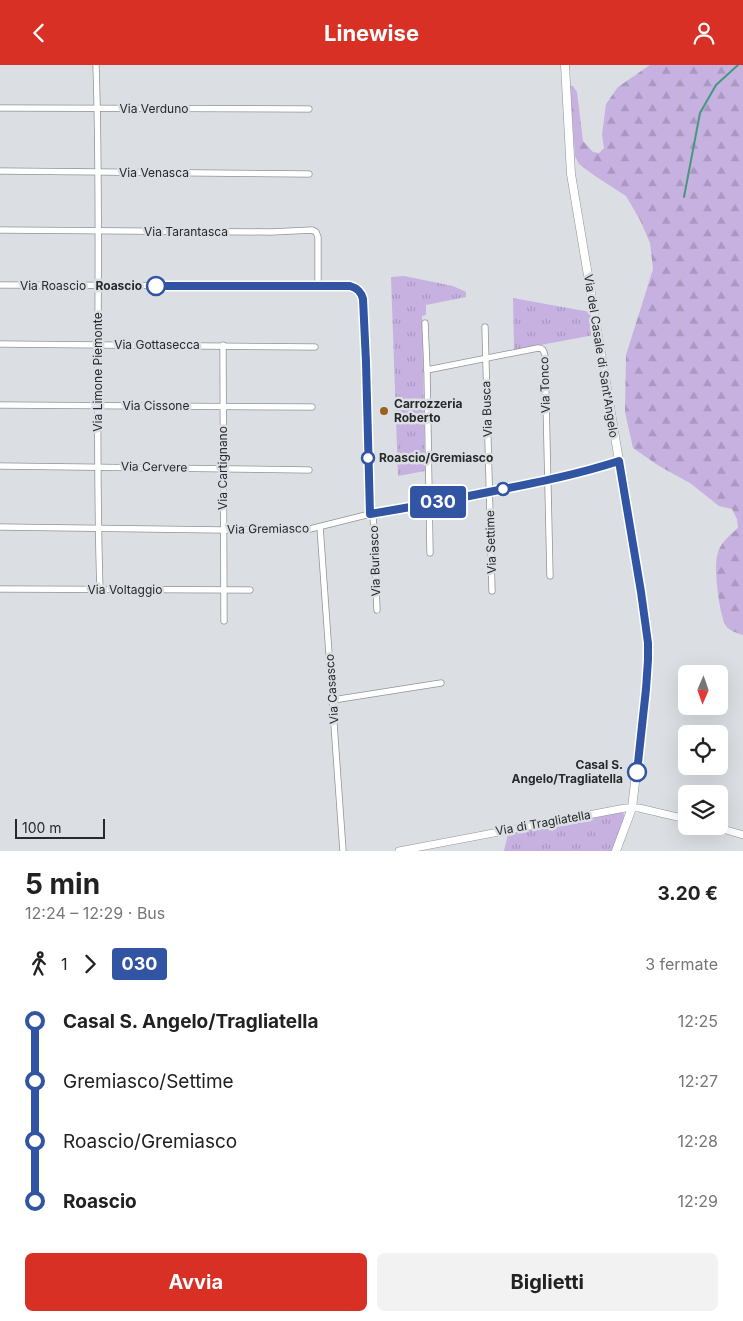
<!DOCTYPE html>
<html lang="it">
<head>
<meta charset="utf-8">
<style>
  :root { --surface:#fff; --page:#f2f2f2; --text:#222; --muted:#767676; --accent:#d93025 }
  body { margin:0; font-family:Inter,sans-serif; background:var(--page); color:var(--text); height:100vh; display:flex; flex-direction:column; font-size:19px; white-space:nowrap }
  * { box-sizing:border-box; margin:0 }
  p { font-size:16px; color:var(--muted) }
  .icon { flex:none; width:28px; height:28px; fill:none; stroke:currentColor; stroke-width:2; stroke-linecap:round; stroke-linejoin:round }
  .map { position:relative; height:786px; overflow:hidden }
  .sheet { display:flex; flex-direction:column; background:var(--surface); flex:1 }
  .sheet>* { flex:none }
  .badge { padding:0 10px; border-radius:4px; font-size:18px; line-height:32px }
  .needle { width:32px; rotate:182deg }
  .buttons { position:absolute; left:678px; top:600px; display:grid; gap:10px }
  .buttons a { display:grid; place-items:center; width:50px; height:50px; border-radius:8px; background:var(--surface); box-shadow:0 5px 20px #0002; font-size:25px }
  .scale { position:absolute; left:15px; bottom:12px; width:90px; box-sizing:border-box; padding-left:5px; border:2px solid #27292a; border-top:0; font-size:14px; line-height:18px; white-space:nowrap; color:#27292a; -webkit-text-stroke:4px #dbdfe3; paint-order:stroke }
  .map>.badge { position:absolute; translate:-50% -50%; box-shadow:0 0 0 2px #fff }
  .legs { display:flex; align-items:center; gap:8px; height:55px; padding:0 25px; font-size:16px }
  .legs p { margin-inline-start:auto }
  .summary { display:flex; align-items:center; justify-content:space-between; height:85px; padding:0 25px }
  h1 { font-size:28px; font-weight:700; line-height:38px }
  .cta { display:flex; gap:10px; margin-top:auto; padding:10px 25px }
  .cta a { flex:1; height:58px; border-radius:8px; background:var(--accent); color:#fff; font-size:20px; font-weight:700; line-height:58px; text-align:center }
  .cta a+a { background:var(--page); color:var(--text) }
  ul { padding:0 25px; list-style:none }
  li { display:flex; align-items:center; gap:18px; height:60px; font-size:19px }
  li i { display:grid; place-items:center; width:8px; height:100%; margin:0 6px; background:currentColor }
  li i::after { content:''; width:12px; height:12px; margin:-6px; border:4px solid; border-radius:50%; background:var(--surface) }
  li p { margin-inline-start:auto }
  li:first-child i { background:linear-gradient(#0000 50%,currentColor 0) }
  li:last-child i { background:linear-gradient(currentColor 50%,#0000 0) }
  header { display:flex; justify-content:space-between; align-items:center; height:65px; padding:0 25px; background:var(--accent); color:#fff; font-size:22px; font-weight:700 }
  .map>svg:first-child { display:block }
  .grass { fill:url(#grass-tufts) }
  .forest { fill:url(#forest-firs) }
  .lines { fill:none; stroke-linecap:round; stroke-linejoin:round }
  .stream { stroke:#47997c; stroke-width:2 }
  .minor-casing { stroke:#909497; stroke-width:7 }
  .tertiary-casing { stroke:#909497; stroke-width:8 }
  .secondary-casing { stroke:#909497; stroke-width:9 }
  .minor { stroke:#fff; stroke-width:5.5 }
  .tertiary { stroke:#fff; stroke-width:7 }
  .secondary { stroke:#fff; stroke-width:8 }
  .line-1-casing { stroke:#fff; stroke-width:11 }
  .line-1 { stroke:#3155a3; stroke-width:8 }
  .stop-1-dot { fill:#fff; stroke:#3155a3; stroke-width:2.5 }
  .poi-dot { fill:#9a611d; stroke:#dbdfe3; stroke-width:2 }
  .labels { text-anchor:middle; stroke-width:5; stroke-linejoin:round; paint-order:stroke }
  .street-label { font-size:12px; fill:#27292a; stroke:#dbdfe3 }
  .stop-label { font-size:12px; font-weight:bold; fill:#27292a; stroke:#dbdfe3; text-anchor:end }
  .poi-label { font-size:12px; font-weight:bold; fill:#27292a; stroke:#dbdfe3; text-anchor:start }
</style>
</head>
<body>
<header><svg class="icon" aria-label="back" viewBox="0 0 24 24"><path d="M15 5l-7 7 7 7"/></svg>Linewise<svg class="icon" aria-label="person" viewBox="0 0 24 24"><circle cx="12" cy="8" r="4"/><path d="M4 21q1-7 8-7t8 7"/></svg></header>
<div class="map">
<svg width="743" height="786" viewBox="0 0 743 786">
  <defs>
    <pattern id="grass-tufts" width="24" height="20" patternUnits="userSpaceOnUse" patternTransform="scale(1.25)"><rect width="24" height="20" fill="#c6b1e1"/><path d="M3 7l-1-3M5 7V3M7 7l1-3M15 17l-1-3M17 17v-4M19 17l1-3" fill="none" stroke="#aa98c1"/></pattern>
    <pattern id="forest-firs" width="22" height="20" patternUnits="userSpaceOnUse" patternTransform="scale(1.25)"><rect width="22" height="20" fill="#c6b1e1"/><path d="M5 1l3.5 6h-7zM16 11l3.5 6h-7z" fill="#aa98c1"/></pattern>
  </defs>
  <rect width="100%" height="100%" fill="#dbdfe3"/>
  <!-- grass -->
  <g class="grass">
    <path d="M404 211 453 221 466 227V232L426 240V250L422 251 425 406 398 411 391 212Z"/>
    <path d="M513 233 590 247 594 270 514 285Z"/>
    <path d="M618 748H623L625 752 613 786H504L508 769Z"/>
  </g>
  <!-- forest -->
  <path class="forest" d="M650 0H743V570C737 568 730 566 726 561 719 549 714 505 717 491 719 479 729 471 738 463L737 454 732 444 719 441 690 418 659 401 633 383 625 347 626 290 653 204 650 178 640 155 626 131 595 111 579 99 575 91 570 21H573L577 27 583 76 593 87 599 88 604 83 602 70 606 39 618 22Z"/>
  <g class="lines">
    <!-- stream -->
    <path class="stream" d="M684 132 700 48 716 20 738 0"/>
    <defs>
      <g id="minor">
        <path d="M96 0C102 175 94 350 100 525"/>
        <path d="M0 43 309 44"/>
        <path d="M0 106 309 109"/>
        <path d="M0 165 271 167 312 165 316 167 318 172V221"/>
        <path d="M0 220 347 221C356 222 361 225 363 234L366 297 370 449"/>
        <path d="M425 258 427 305 430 488"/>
        <path d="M485 262 492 526"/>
        <path d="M0 279 315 282"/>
        <path d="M223 280 224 556"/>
        <path d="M427 305 538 283C543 283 544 286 545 291L550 511"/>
        <path d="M0 340 312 342"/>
        <path d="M0 401 309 405"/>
        <path d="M373 448 377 545"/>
        <path d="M0 462 223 465 310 464 370 449 429 439 548 415 578 408 619 397"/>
        <path d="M320 462 343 786"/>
        <path d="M0 524 250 525"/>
        <path d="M333 635 441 618"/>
      </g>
      <g id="tertiary">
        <path d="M712 761 743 770"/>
        <path d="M399 786 625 743H639L686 754"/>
      </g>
      <path id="secondary" d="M565 0 571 109 641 527 648 578V595L646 624 632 743 616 786"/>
    </defs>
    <!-- minor casing -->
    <use href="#minor" class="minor-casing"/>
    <!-- tertiary casing -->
    <use href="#tertiary" class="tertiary-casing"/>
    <!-- secondary casing -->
    <use href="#secondary" class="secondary-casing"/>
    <!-- minor -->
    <use href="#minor" class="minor"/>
    <!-- tertiary -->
    <use href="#tertiary" class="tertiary"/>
    <!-- secondary -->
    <use href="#secondary" class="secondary"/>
  </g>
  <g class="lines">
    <defs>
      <path id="line-1" d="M156 221H350C357 223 361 226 363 234L366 297 370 449C413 442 456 434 499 425 539 417 579 409 619 396L641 527 648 578V595L646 624 637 707"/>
    </defs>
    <!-- line-1 casing -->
    <use href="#line-1" class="line-1-casing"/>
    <!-- line-1 -->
    <use href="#line-1" class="line-1"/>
  </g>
  <!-- markers -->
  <g class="stop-1-dot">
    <circle cx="156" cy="221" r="9"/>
    <circle cx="368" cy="393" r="6"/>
    <circle cx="503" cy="424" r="6"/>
    <circle cx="637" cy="707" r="9"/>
  </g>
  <circle class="poi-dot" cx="384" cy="346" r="5"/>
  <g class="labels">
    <!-- street labels -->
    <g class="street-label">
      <text x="154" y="48">Via Verduno</text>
      <text x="154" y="112">Via Venasca</text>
      <text x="186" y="171">Via Tarantasca</text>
      <text x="53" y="225">Via Roascio</text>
      <text x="157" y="284">Via Gottasecca</text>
      <text transform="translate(601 291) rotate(81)" y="4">Via del Casale di Sant'Angelo</text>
      <text transform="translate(98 307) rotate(-90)" y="4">Via Limone Piemonte</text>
      <text transform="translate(545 320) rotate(-92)" y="4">Via Tonco</text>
      <text x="156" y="345">Via Cissone</text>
      <text transform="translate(487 344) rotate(-92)" y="4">Via Busca</text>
      <text transform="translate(154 402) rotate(1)" y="4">Via Cervere</text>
      <text transform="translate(223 403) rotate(-90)" y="4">Via Cartignano</text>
      <text transform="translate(268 464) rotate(-1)" y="4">Via Gremiasco</text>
      <text transform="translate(491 477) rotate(-92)" y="4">Via Settime</text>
      <text transform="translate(375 496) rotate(-92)" y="4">Via Buriasco</text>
      <text x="125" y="529">Via Voltaggio</text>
      <text transform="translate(332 624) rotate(-94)" y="4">Via Casasco</text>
      <text transform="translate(543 758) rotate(-10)" y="4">Via di Tragliatella</text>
    </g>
    <!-- stop labels -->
    <g class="stop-label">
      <text x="142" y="225">Roascio</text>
      <text x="379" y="397" text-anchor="start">Roascio/Gremiasco</text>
      <text x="623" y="704">Casal S.<tspan x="623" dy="14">Angelo/Tragliatella</tspan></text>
    </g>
    <!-- poi labels -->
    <g class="poi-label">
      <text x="394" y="343">Carrozzeria<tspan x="394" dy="14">Roberto</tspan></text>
    </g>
  </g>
</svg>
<div class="buttons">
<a><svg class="needle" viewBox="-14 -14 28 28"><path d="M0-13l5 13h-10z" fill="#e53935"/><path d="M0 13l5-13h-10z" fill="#767676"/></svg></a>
<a><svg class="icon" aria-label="locate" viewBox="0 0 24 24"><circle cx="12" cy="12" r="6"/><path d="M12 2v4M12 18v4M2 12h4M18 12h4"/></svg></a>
<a><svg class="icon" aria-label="layers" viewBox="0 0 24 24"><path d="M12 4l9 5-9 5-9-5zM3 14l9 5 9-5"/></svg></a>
</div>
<div class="scale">100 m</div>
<b class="badge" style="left:438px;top:437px;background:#3155a3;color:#fff">030</b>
</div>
<section class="sheet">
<div class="summary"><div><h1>5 min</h1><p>12:24 – 12:29 · Bus</p></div><b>3.20 €</b></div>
<div class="legs"><svg class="icon" aria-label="walk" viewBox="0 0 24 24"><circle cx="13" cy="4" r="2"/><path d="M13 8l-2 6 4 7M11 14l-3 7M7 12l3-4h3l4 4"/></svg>1<svg class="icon" aria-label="forward" viewBox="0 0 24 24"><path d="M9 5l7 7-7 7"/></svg><b class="badge" style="background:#3155a3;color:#fff">030</b><p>3 fermate</p></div>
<ul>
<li><i style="color:#3155a3"></i><b>Casal S. Angelo/Tragliatella</b><p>12:25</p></li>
<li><i style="color:#3155a3"></i><span>Gremiasco/Settime</span><p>12:27</p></li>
<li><i style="color:#3155a3"></i><span>Roascio/Gremiasco</span><p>12:28</p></li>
<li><i style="color:#3155a3"></i><b>Roascio</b><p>12:29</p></li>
</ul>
<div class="cta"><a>Avvia</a><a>Biglietti</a></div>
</section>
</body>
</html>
